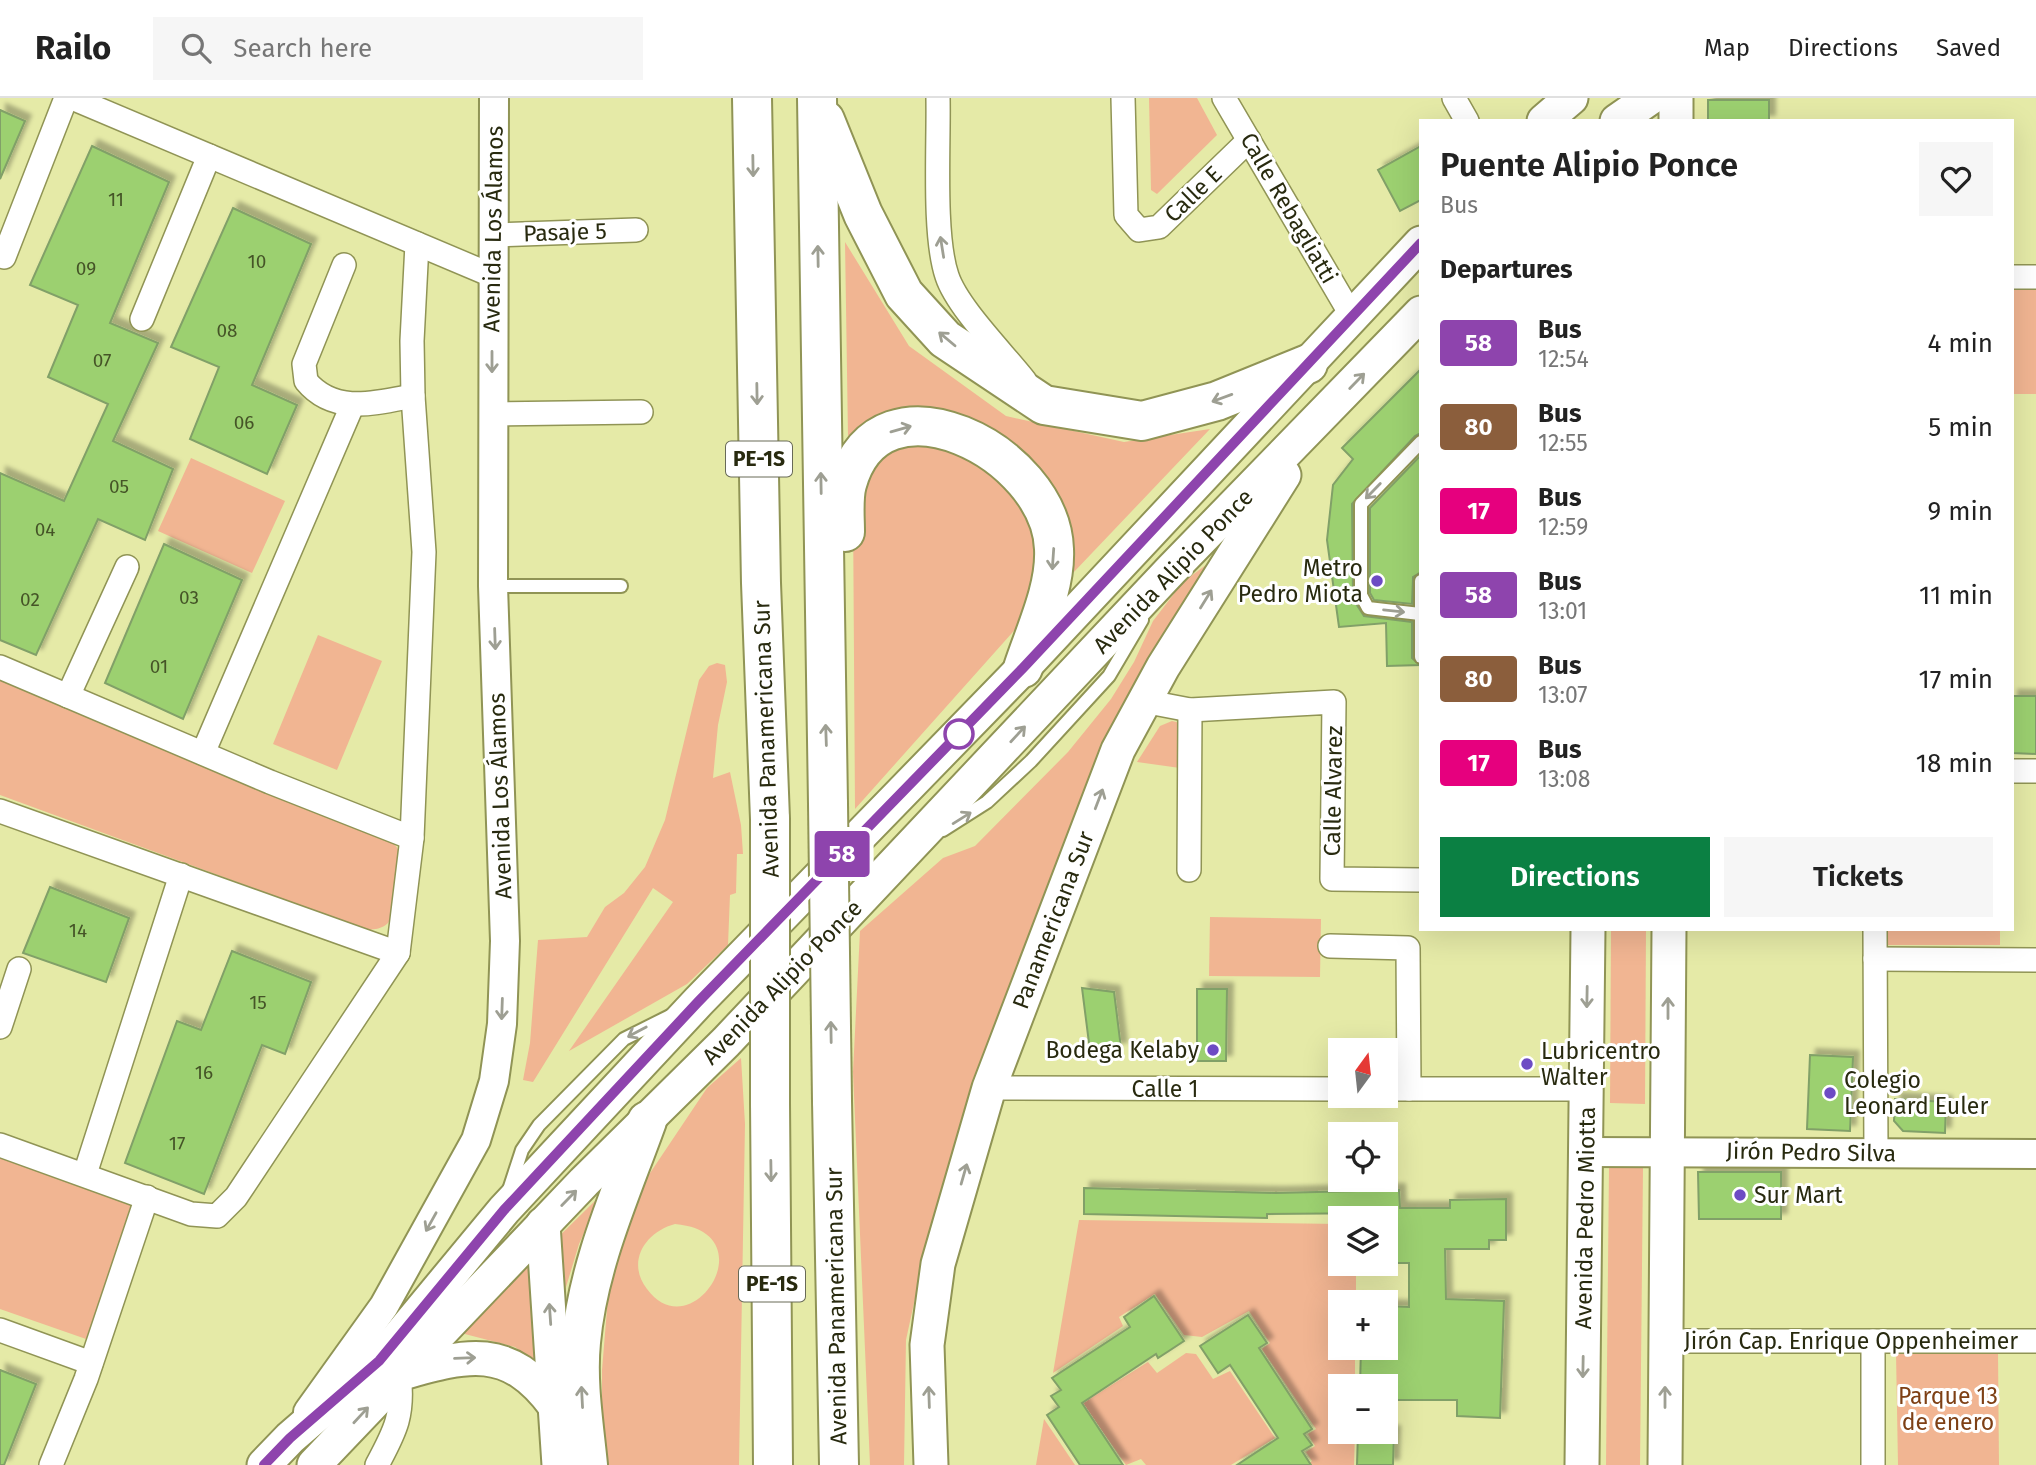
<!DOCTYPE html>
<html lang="en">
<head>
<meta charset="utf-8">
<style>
  :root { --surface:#fff; --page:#f6f6f6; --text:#222; --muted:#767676; --line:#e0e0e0; --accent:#0b8043 }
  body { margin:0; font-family:"Fira Sans",sans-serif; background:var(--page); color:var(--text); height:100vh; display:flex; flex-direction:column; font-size:26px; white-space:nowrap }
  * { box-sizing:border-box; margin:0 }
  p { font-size:23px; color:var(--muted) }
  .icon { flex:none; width:38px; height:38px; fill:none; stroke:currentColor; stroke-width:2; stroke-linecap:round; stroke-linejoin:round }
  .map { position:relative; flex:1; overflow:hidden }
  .side { position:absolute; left:1419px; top:21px; width:595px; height:812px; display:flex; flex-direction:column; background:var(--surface); border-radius:0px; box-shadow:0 7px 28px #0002 }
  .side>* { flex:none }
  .badge { padding:0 14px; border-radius:5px; font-size:24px; line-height:46px }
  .needle { width:46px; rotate:15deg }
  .tools { position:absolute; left:1328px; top:940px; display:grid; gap:14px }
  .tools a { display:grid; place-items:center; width:70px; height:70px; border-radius:0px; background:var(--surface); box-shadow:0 7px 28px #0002; font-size:35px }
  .map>.badge { position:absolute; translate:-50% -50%; box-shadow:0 0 0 4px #fff }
  h2 { padding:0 21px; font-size:26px; line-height:63px }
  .round { display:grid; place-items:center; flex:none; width:74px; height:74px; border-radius:0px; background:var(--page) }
  .overview { display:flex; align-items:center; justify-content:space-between; height:119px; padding:0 21px }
  h1 { font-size:33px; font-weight:600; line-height:52px }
  .action { display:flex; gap:14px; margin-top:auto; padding:14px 21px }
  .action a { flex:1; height:80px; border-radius:0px; background:var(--accent); color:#fff; font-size:28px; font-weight:600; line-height:80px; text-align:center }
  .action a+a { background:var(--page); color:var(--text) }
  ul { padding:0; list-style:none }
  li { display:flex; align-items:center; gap:21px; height:84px; padding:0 21px }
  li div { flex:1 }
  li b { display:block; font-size:26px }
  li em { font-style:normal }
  li .badge { min-width:77px; font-weight:700; text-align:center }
  header { display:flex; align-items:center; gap:42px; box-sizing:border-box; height:98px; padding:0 35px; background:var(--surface); border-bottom:2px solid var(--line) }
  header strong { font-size:33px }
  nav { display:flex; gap:38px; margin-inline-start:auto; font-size:24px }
  .search { width:490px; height:63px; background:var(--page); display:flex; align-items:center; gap:18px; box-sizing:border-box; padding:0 24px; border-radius:0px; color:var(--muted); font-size:26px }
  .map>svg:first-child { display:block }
  .green { fill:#f1b592; fill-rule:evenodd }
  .building { fill:#9cd06f; stroke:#81a068; stroke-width:2; filter:url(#shadow) }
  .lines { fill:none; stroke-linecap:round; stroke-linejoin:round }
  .service-casing { stroke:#909455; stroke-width:16 }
  .minor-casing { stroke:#909455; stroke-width:26 }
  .tertiary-casing { stroke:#909455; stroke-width:32 }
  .secondary-casing { stroke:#909455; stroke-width:37 }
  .motorway-casing { stroke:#909455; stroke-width:42 }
  .service { stroke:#fff; stroke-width:12 }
  .minor { stroke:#fff; stroke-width:23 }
  .tertiary { stroke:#fff; stroke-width:28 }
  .secondary { stroke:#fff; stroke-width:33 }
  .motorway { stroke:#fff; stroke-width:38 }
  .motorway-bridge-casing { stroke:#909455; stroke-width:42; stroke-linecap:butt }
  .motorway-bridge { stroke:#fff; stroke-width:38 }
  .oneway { stroke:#9e9f93 }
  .line-casing { stroke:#fff; stroke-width:16 }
  .line { stroke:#8e44ad; stroke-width:10 }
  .poi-dot { fill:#6d4bc4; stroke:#fff; stroke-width:2.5 }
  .stop-dot { fill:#fff; stroke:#8e44ad; stroke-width:3.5 }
  .labels { text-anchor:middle; stroke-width:6; stroke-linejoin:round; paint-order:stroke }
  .number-label { font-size:19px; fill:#455427 }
  .shield { fill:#fff; stroke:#686a57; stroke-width:2 }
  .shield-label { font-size:21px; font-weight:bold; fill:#282a0f }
  .street-label { font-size:23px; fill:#282a0f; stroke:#fff }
  .poi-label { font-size:23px; fill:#282a0f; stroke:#fff; text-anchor:start }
  .park-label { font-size:23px; fill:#7e4015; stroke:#fff }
</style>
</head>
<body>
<header>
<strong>Railo</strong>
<div class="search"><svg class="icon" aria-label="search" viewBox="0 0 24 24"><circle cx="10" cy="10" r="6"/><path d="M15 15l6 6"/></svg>Search here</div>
<nav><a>Map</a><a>Directions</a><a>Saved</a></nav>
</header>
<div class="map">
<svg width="2036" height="1367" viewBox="0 0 2036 1367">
  <defs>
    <filter id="shadow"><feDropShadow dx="6" dy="-6" stdDeviation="2" flood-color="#0004"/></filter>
  </defs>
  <rect width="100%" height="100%" fill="#e5eaa7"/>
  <!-- green -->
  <g class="green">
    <path d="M1149 0H1197L1217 37 1157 96 1151 92Z"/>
    <path d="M845 144 909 248 1006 318 1124 344 1210 331 1073 475 1061 416 896 317 848 338Z"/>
    <path d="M2012 186H2036V296H2013Z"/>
    <path d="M915 344C927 346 940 347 952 351 969 356 984 369 996 381 1035 416 1040 457 1036 508L855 711 853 408C865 367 873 355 915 344Z"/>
    <path d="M191 360 285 403 252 475 158 433Z"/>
    <path d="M1218 458 983 975 945 1080 928 1140 906 1242 904 1367H870L853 974 860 833 943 760 975 748 1068 654 1111 601 1134 564 1153 523 1183 484Z"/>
    <path d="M318 537 382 563 337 672 273 646Z"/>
    <path d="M717 565 725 567 727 584 718 627 713 680 730 674 741 727 743 756H737L736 795 730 797 728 847 687 886 569 953 673 804 653 790 533 984 523 982 530 945 538 842 587 839 605 809 624 795 645 769 665 722 699 582 709 568Z"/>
    <path d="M0 575 384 738C390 742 397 747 399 754 402 765 396 817 388 825 382 831 375 831 368 832L0 697Z"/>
    <path d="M1172 623 1180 625V670L1137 664 1160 628Z"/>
    <path d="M1210 819 1321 821 1320 879 1209 878Z"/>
    <path d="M1611 831H1646L1645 1006 1610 1005Z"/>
    <rect x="1887" y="831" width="113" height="16"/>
    <path d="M741 960 745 1026 739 1367H607L602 1321V1272L610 1175 636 1096 707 990ZM675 1126C768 1134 692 1252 647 1191 626 1164 645 1134 675 1126Z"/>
    <path d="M0 1053 135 1101 86 1241 0 1211Z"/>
    <path d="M1609 1070H1643L1640 1367H1606Z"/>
    <path d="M601 1097 579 1146 566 1189 561 1238 545 1271 515 1249 461 1235Z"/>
    <path d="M1079 1122 1340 1126V1166H1356V1204H1340V1250H1355V1288H1340V1334H1355L1354 1367H1307L1312 1363 1306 1354 1315 1348 1308 1336 1316 1331 1262 1251 1270 1245 1249 1213 1202 1239 1184 1237 1155 1196 1119 1219 1123 1228 1053 1275Z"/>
    <path d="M1998 1254 1999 1367H1898L1896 1255Z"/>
    <path d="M1186 1255 1196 1256 1213 1281 1230 1273 1275 1340 1231 1367H1146L1141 1361 1126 1367 1083 1305 1148 1264 1157 1275Z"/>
    <path d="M1044 1321 1075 1367H1036Z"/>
  </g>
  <!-- building -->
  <g class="building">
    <rect x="1708" y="2" width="61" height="21"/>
    <path d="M0 12 25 23 0 81Z"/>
    <path d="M92 48 169 84 110 225 158 245 113 343 173 371 145 442 98 421 36 557 0 542V375L64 403 108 306 48 279 78 207 30 187Z"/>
    <path d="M1421 48V102L1400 113 1378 72Z"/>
    <path d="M233 110 311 146 252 287 297 307 267 376 190 341 219 269 171 249Z"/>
    <path d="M1421 271V335L1415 338 1352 406 1353 501 1364 518 1412 524V560L1420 567 1387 568 1386 525 1339 529 1327 442 1333 387 1353 361 1342 350Z"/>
    <path d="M1421 357V474L1413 479 1412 506 1374 502 1370 495V410Z"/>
    <path d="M164 446 242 482 183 621 105 585Z"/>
    <path d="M2012 598H2036V656L2012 655Z"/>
    <path d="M50 789 129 820 106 884 23 855Z"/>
    <path d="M232 853 311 884 285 956 262 947 204 1096 125 1065 177 923 201 932Z"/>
    <path d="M1082 890 1114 894 1121 950 1090 953Z"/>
    <path d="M1197 891H1227L1226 963H1197Z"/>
    <path d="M1810 957 1853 959 1850 1033 1807 1031Z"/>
    <path d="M1895 1001 1946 1004 1945 1035 1903 1033 1894 1023Z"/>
    <path d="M1698 1074H1781V1121H1699Z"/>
    <path d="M1084 1090 1276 1095 1399 1092 1400 1110H1450V1102L1506 1101V1142H1489V1151H1445L1446 1201 1504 1203 1500 1320 1457 1318V1302H1386V1288H1360L1361 1250H1386V1208L1409 1209V1165H1386V1115L1267 1116V1120L1084 1116Z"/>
    <path d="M1154 1198 1184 1243 1158 1260 1156 1256 1082 1305 1123 1367H1080L1047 1317 1059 1309 1051 1298 1061 1292 1052 1280 1130 1229 1124 1219Z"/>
    <path d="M1248 1217 1267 1245 1259 1250 1312 1331 1304 1336 1312 1347 1302 1353 1311 1367H1237L1278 1340 1230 1267 1218 1275 1200 1248Z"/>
    <path d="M0 1272 36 1286 4 1367H0Z"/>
    <path d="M1358 1334H1394L1393 1367H1357Z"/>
  </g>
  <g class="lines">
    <defs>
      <g id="service">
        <path d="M1421 483V559"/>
        <path d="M493 488H621"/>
        <path d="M1420 516 1368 510 1361 497V406L1421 344"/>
        <path d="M943 732 987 704 1031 663 1109 578 1142 522"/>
        <path d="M508 1095 522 1052 539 1027 624 941 670 918"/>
      </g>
      <g id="minor">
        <path d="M72 0 491 177"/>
        <path d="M938 0C939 47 933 137 947 178 957 209 1004 256 1025 283"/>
        <path d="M1123 0 1126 117 1139 132 1159 129 1249 42"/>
        <path d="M1224 0 1353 220"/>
        <path d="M1454 0 1467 23"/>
        <path d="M493 137 636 132"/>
        <path d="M4 159 66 0"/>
        <path d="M344 167 304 266 306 283C334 317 376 305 413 298"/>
        <path d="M2012 179H2036"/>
        <path d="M142 221 209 58"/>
        <path d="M492 316 641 314"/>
        <path d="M0 569 270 684 412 740"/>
        <path d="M68 598 127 469"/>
        <path d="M1143 603 1190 612 1334 604 1332 781 1421 782"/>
        <path d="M203 655 352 308"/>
        <path d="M2012 673H2036"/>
        <path d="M0 713 398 855"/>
        <path d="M1189 772 1190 612"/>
        <path d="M1875 831 1876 1056"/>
        <path d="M1330 848 1408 850 1409 991"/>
        <path d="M1875 861 2036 862"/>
        <path d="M0 929 19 871"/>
        <path d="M989 990 1340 991"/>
        <path d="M1386 991H1586"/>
        <path d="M0 1047 191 1116 217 1118 236 1099 398 855 412 740 424 454 413 298 412 243 417 146"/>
        <path d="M85 1076 181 777"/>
        <path d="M0 1232 91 1265"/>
        <path d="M1666 1243H2036"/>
        <path d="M1873 1243V1367"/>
        <path d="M51 1367 86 1281 147 1099"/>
        <path d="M377 1367C396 1332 404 1316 399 1276"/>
      </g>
      <g id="tertiary">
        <path d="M1586 1054 2036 1056"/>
        <path d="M308 1314 384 1208 476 1042 494 983 502 926 505 843 493 488 494 0"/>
      </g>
      <g id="secondary">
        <path d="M1544 23 1571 0"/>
        <path d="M1617 23 1650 0"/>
        <path d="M1676 23V0"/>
        <path d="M543 1126 559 1367"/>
        <path d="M399 1276C466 1257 508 1244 555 1308"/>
        <path d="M264 1367 290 1340 379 1263 504 1112 698 904 1023 570 1421 145"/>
        <path d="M314 1367 584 1084 726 944 1171 472 1421 215"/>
        <path d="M931 1367 927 1247 938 1166 989 990 1118 652 1163 569 1284 377"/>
        <path d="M1582 1367 1588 831"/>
        <path d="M1665 1367 1669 831"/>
      </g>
      <g id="motorway">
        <path d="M752 0 761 485 770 721"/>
        <path d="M817 0 828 706"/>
        <path d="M825 22 863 116 904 196 945 241 1044 307 1142 323 1217 303 1308 266"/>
        <path d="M845 434C845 419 843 400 847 386 879 267 1051 354 1054 451 1056 490 1035 533 1023 570"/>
        <path d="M832 1003 839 1367"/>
        <path d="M770 1005 773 1367"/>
        <path d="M588 1367C584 1326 577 1284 581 1244 588 1167 621 1095 647 1023"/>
      </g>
    </defs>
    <!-- service casing -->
    <use href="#service" class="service-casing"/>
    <!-- minor casing -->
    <use href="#minor" class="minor-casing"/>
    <!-- tertiary casing -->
    <use href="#tertiary" class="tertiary-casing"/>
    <!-- secondary casing -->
    <use href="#secondary" class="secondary-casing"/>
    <!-- motorway casing -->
    <use href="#motorway" class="motorway-casing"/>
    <!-- service -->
    <use href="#service" class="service"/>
    <!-- minor -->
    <use href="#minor" class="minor"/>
    <!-- tertiary -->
    <use href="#tertiary" class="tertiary"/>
    <!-- secondary -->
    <use href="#secondary" class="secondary"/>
    <!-- motorway -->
    <use href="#motorway" class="motorway"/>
    <defs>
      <g id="motorway-bridge">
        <path d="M828 706 832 1003"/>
        <path d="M770 721V1005"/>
      </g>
    </defs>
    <!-- motorway-bridge casing -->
    <use href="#motorway-bridge" class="motorway-bridge-casing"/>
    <!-- motorway-bridge -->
    <use href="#motorway-bridge" class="motorway-bridge"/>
  </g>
  <!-- one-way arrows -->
  <defs><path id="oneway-shaft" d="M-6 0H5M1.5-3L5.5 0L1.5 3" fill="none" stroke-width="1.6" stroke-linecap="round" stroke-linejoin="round" transform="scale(1.75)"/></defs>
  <g class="oneway">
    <use href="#oneway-shaft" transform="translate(753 68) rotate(89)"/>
    <use href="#oneway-shaft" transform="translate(942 149) rotate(-99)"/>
    <use href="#oneway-shaft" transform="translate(818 158) rotate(-91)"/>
    <use href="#oneway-shaft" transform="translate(947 241) rotate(-140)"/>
    <use href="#oneway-shaft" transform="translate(492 264) rotate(90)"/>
    <use href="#oneway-shaft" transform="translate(1357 283) rotate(-46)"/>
    <use href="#oneway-shaft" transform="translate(757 296) rotate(89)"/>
    <use href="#oneway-shaft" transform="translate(1222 300) rotate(160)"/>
    <use href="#oneway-shaft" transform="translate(901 331) rotate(-16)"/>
    <use href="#oneway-shaft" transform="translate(821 385) rotate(-91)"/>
    <use href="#oneway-shaft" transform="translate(1373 393) rotate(134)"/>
    <use href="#oneway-shaft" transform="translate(1053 461) rotate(94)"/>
    <use href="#oneway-shaft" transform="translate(1206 501) rotate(-58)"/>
    <use href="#oneway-shaft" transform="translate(1394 513) rotate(6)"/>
    <use href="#oneway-shaft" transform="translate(495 541) rotate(88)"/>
    <use href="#oneway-shaft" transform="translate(1018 636) rotate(-47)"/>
    <use href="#oneway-shaft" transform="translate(826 637) rotate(-92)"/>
    <use href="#oneway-shaft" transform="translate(1099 701) rotate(-69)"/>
    <use href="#oneway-shaft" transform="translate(962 720) rotate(-32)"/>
    <use href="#oneway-shaft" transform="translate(1587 899) rotate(91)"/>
    <use href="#oneway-shaft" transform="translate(1668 910) rotate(-90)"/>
    <use href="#oneway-shaft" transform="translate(502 911) rotate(92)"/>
    <use href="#oneway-shaft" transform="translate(637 934) rotate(152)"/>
    <use href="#oneway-shaft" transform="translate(831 934) rotate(-91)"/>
    <use href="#oneway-shaft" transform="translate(771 1073) rotate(89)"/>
    <use href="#oneway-shaft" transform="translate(964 1076) rotate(-74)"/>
    <use href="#oneway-shaft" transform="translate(569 1100) rotate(-46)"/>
    <use href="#oneway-shaft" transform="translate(431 1124) rotate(119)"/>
    <use href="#oneway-shaft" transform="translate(550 1216) rotate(-94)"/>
    <use href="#oneway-shaft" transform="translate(465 1260) rotate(-2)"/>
    <use href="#oneway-shaft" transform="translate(1583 1269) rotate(91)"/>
    <use href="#oneway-shaft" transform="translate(582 1299) rotate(-93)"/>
    <use href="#oneway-shaft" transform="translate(929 1299) rotate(-92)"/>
    <use href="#oneway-shaft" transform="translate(1665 1299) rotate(-90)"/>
    <use href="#oneway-shaft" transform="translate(361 1317) rotate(-47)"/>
  </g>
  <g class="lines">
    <defs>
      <path id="line" d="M264 1367 290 1340 379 1263 504 1112 698 904 1023 570 1421 145"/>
    </defs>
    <!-- line casing -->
    <use href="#line" class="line-casing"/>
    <!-- line -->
    <use href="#line" class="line"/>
  </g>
  <!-- markers -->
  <g class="poi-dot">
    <circle cx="1377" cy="483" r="7"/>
    <circle cx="1213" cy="952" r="7"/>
    <circle cx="1527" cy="966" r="7"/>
    <circle cx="1830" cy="995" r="7"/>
    <circle cx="1740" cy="1097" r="7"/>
  </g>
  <circle class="stop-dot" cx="959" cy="636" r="14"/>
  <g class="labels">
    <!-- number labels -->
    <g class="number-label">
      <text x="116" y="108">11</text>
      <text x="257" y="170">10</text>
      <text x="86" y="177">09</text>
      <text x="227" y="239">08</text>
      <text x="102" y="269">07</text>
      <text x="244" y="331">06</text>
      <text x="119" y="395">05</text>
      <text x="45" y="438">04</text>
      <text x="189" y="506">03</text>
      <text x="30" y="508">02</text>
      <text x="159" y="575">01</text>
      <text x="78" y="839">14</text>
      <text x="258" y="911">15</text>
      <text x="204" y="981">16</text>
      <text x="177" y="1052">17</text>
    </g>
    <!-- shield labels -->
    <g class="shield">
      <rect x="726" y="343.5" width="66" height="35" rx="5"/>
      <rect x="739" y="1168.5" width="66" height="35" rx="5"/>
    </g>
    <g class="shield-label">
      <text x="759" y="368">PE-1S</text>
      <text x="772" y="1193">PE-1S</text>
    </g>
    <!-- street labels -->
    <g class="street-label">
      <text transform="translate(1193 96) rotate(-44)" y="8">Calle E</text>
      <text transform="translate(1289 110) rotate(60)" y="8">Calle Rebagliatti</text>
      <text transform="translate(493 131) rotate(-89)" y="8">Avenida Los Álamos</text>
      <text transform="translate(565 134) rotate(-2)" y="8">Pasaje 5</text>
      <text transform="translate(1173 473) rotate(-46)" y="8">Avenida Alipio Ponce</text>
      <text transform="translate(766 641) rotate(-92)" y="8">Avenida Panamericana Sur</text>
      <text transform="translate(1333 693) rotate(-89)" y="8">Calle Alvarez</text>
      <text transform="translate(500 698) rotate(-92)" y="8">Avenida Los Álamos</text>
      <text transform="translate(1053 822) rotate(-69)" y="8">Panamericana Sur</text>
      <text transform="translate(782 884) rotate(-46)" y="8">Avenida Alipio Ponce</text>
      <text x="1165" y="999">Calle 1</text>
      <text transform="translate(1811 1054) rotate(1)" y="8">Jirón Pedro Silva</text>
      <text transform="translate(1585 1120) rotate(-89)" y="8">Avenida Pedro Miotta</text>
      <text transform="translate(836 1208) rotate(-91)" y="8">Avenida Panamericana Sur</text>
      <text x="1851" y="1251">Jirón Cap. Enrique Oppenheimer</text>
    </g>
    <!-- poi labels -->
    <g class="poi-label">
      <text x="1363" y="478" text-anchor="end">Metro<tspan x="1363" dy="26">Pedro Miota</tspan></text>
      <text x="1199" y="960" text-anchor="end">Bodega Kelaby</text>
      <text x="1541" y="961">Lubricentro<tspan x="1541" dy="26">Walter</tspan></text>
      <text x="1844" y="990">Colegio<tspan x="1844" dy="26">Leonard Euler</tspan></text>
      <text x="1754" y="1105">Sur Mart</text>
    </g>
    <!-- park labels -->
    <g class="park-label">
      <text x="1948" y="1306">Parque 13<tspan x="1948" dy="26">de enero</tspan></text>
    </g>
  </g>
</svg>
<div class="tools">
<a><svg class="needle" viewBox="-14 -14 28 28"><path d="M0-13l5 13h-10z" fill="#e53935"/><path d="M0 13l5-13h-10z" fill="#767676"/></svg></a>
<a><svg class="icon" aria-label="locate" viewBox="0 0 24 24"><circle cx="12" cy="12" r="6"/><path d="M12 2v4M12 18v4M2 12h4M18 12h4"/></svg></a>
<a><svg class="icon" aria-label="layers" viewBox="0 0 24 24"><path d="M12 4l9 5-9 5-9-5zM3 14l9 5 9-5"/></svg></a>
<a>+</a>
<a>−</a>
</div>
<b class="badge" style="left:842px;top:756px;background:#8e44ad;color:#fff">58</b>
<section class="side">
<div class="overview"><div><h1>Puente Alipio Ponce</h1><p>Bus</p></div><a class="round"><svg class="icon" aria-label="heart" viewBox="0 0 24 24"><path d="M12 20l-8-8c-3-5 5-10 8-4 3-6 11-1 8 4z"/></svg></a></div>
<h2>Departures</h2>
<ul>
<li><span class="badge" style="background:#8e44ad;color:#fff">58</span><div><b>Bus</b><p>12:54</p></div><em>4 min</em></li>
<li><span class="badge" style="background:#8b5e3c;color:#fff">80</span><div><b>Bus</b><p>12:55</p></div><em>5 min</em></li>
<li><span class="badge" style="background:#e6007e;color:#fff">17</span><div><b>Bus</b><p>12:59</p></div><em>9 min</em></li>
<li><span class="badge" style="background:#8e44ad;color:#fff">58</span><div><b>Bus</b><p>13:01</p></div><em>11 min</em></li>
<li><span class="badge" style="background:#8b5e3c;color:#fff">80</span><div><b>Bus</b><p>13:07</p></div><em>17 min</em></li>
<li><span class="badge" style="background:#e6007e;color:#fff">17</span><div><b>Bus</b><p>13:08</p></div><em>18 min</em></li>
</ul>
<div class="action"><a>Directions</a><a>Tickets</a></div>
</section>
</div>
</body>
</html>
